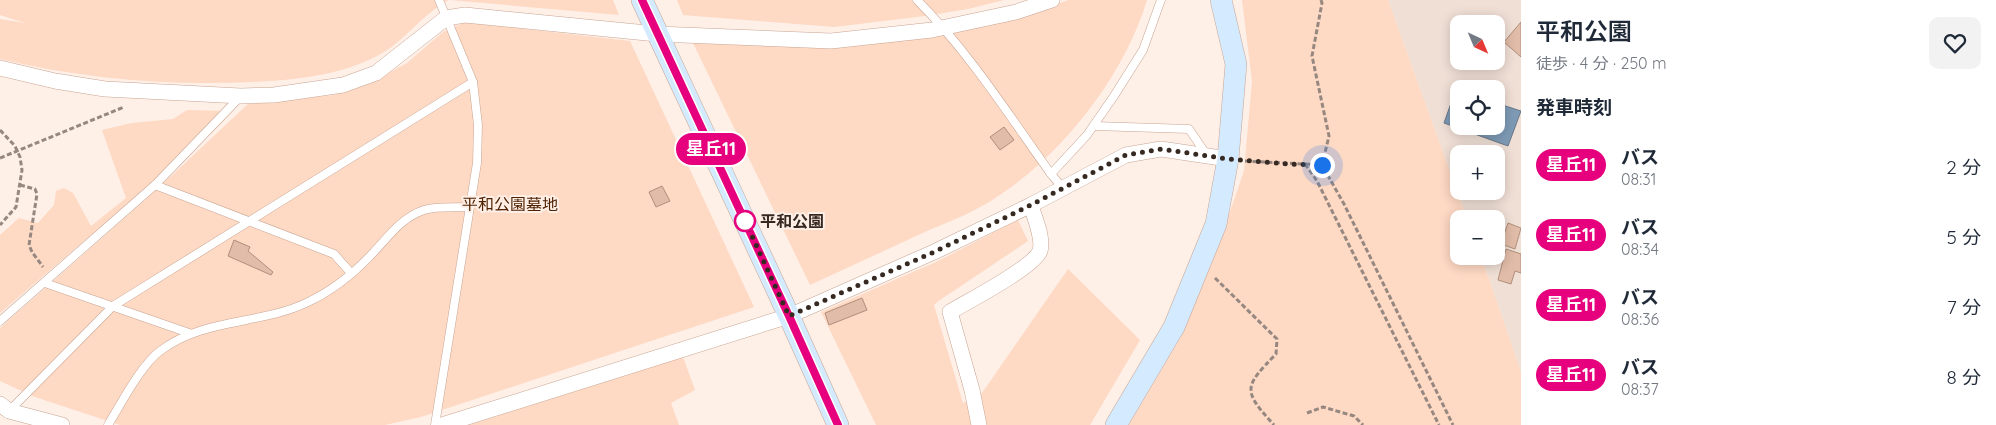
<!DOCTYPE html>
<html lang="ja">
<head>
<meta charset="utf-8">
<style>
  :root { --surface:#fff; --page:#f2f2f3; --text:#1f2937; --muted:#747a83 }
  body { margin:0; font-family:Quicksand,"Noto Sans JP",sans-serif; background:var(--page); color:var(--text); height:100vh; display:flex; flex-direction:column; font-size:19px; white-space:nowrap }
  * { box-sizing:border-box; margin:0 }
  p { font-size:16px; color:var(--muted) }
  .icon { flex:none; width:28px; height:28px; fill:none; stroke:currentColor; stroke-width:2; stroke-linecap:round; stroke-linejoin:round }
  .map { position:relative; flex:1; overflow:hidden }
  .details { display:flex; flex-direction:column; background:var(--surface); width:475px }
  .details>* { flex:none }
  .badge { padding:0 10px; border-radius:16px; font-size:18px; line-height:32px }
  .needle { width:32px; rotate:136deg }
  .controls { position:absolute; left:1450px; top:15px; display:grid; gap:10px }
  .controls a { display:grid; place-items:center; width:55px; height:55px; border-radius:10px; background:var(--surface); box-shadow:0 2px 12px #0003; font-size:25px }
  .you { position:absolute; width:25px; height:25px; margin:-12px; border:4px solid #fff; border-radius:50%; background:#1a73e8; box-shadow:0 0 0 8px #1a73e833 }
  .map>.badge { position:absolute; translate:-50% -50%; box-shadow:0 0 0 2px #fff }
  h2 { padding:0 15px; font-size:19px; line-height:45px }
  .round { display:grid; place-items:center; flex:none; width:52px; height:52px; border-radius:10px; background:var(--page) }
  .head { display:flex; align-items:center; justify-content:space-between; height:85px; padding:0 15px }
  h1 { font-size:24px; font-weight:600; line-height:38px }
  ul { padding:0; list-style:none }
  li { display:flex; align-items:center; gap:15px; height:70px; padding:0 15px }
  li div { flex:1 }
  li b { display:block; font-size:19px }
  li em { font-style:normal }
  li .badge { min-width:55px; font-weight:700; text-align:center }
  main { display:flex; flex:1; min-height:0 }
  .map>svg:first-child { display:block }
  .built { fill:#f0dfd5; fill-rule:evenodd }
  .green { fill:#fed9c4 }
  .water { fill:#7e9ab5; stroke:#687889 }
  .building { fill:#e1bca8; stroke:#b08f7c }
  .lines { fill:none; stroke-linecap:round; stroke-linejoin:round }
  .lane-casing { stroke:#c8a593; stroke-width:9 }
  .street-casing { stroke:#c8a593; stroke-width:16 }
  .secondary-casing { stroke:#c8a593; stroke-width:22 }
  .path { stroke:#968880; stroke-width:3; stroke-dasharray:5 2.5; stroke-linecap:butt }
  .lane { stroke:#fff; stroke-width:8 }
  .street { stroke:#fff; stroke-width:15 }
  .secondary { stroke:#d4eafe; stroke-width:21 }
  .line-casing { stroke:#fff; stroke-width:11 }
  .line { stroke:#e6007e; stroke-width:8 }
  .walk { stroke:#362921; stroke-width:5; stroke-dasharray:0 9 }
  .stop-dot { fill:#fff; stroke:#e6007e; stroke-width:2.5 }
  .labels { text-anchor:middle; stroke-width:4; stroke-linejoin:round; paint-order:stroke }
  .park-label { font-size:16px; fill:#502202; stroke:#feefe7 }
  .stop-label { font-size:16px; font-weight:bold; fill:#362921; stroke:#feefe7; text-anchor:start }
</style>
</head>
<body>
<main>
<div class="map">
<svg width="1521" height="425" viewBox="0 0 1521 425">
  <rect width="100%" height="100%" fill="#feefe7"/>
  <!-- built -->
  <path class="built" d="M1388 0H1521V372L1481 256H1496V219H1467ZM1459 24H1496V61H1459ZM1459 89H1496V126H1459ZM1459 154H1496V191H1459Z"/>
  <!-- green -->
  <g class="green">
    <path d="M0 0H449C420 15 402 46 371 59 334 76 293 80 253 82 166 86 85 79 0 59V19L25 23 0 15Z"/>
    <path d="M450 0H613L619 15Z"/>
    <path d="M677 0H1004L968 9 925 16 834 27 683 15Z"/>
    <path d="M1068 0H1147C1123 80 1055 165 982 206 965 216 945 223 927 231 888 249 849 267 810 285L693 43 822 48 929 38 975 28 1047 8Z"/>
    <path d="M1242 0H1388L1467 219H1459V256H1481L1521 372V425H1129L1180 339 1223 232 1244 171 1252 81Z"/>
    <path d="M465 22 630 41 754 307 421 417 385 425H120L35 397 0 381V328L153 193 248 104 334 95 376 80 407 63 443 32Z"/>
    <path d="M187 110 226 111 153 182 0 313V235L19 218 38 223 54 205 56 191 64 188 73 193 91 226 126 198 102 130 132 123 173 119Z"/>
    <path d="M1018 220 1028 241 940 300 934 305 963 403 982 393 1068 269 1140 340 1090 425H876L821 312 936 262Z"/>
    <path d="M683 357 695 390 671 403 679 425H469Z"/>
  </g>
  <!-- water -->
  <path class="water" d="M1456 89 1459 90V126H1496V103L1521 111 1508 146 1444 123Z"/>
  <!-- building -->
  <g class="building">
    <path d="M1521 22V57L1504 42Z"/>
    <path d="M1004 127 1014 140 1000 150 990 137Z"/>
    <path d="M662 186 670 201 656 207 649 192Z"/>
    <path d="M1508 223 1521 228 1515 249 1501 244Z"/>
    <path d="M234 240 250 247 248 251 273 272 271 275 228 256Z"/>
    <path d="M1506 249 1521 254V273L1515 271 1511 284 1498 280Z"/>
    <path d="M862 298 867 310 829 325 825 313Z"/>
  </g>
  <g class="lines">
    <defs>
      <g id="lane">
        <path d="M917 0C969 52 1008 114 1051 174L1062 187"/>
        <path d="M1094 126 1189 129 1206 154"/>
        <path d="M1051 174 1087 135 1114 96 1143 50 1161 0"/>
        <path d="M155 185 334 254 351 273"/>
        <path d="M45 283 189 333"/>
        <path d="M0 321 155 185 240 97"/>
        <path d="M9 411 113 306 473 82"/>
        <path d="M108 425C121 404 141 365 160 351 203 318 259 325 306 303 330 292 352 275 370 256 387 239 400 218 424 210 437 206 456 208 469 207"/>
        <path d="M435 425 477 163 478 125 473 82 439 0"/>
      </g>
      <g id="street">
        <path d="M0 68 55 81 105 89 241 96 274 95 343 85 376 73 446 18 465 15 657 34 831 41 932 30 1016 12 1052 0"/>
        <path d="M0 404 9 411 62 425"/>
        <path d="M442 425 789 316 934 252 1031 205 1126 155 1161 149 1228 159"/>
        <path d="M979 425 972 390 950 312C968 301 1033 268 1040 251 1044 238 1034 217 1031 205"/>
      </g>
      <g id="secondary">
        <path d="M642 0 789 316 838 425"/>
        <path d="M1116 425 1174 327 1216 224 1228 159 1236 64 1221 0"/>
      </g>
    </defs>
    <!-- lane casing -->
    <use href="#lane" class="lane-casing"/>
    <!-- street casing -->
    <use href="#street" class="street-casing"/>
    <!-- secondary casing -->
    <use href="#secondary" class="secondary-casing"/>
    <!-- path -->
    <g class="path">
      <path d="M1321 0 1322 3 1312 56 1329 136 1322 165 1344 204 1453 425"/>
      <path d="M0 130 15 146 20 157 22 170 16 207 0 225"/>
      <path d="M0 158 124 107"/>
      <path d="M1245 161 1322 165"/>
      <path d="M1305 164 1317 181 1439 425"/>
      <path d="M20 185 35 189 37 194 29 245 32 252 43 267"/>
      <path d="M1215 278 1277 339 1276 354C1244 387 1242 390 1274 425"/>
      <path d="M1307 413 1323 407 1354 416 1363 425"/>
    </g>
    <!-- lane -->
    <use href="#lane" class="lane"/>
    <!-- street -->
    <use href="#street" class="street"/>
    <!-- secondary -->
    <use href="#secondary" class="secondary"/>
  </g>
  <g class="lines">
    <defs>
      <path id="line" d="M642 0 789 316 838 425"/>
    </defs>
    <!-- line casing -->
    <use href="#line" class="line-casing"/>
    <!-- line -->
    <use href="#line" class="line"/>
    <!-- walk -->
    <path class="walk" d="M745 221 789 316 934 252 1031 205 1126 155 1161 149 1228 159 1289 164 1322 165"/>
  </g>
  <!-- markers -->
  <circle class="stop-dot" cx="745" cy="221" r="10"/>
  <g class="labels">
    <!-- park labels -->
    <g class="park-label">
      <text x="510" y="210">平和公園墓地</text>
    </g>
    <!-- stop labels -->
    <g class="stop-label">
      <text x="760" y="227">平和公園</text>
    </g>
  </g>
</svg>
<div class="controls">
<a><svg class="needle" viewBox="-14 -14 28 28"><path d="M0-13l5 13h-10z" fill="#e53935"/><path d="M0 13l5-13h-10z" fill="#747a83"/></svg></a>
<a><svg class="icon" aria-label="locate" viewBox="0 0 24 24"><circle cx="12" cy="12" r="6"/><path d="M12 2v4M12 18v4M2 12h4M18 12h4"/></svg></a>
<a>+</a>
<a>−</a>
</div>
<div class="you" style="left:1322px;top:165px"></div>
<b class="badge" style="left:711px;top:149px;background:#e6007e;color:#fff">星丘11</b>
</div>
<section class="details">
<div class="head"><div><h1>平和公園</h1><p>徒歩 · 4 分 · 250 m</p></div><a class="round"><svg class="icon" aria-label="heart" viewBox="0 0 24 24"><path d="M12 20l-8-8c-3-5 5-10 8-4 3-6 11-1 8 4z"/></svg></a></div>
<h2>発車時刻</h2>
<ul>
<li><span class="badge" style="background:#e6007e;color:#fff">星丘11</span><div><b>バス</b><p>08:31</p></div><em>2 分</em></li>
<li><span class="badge" style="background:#e6007e;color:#fff">星丘11</span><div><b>バス</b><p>08:34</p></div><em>5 分</em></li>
<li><span class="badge" style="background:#e6007e;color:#fff">星丘11</span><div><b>バス</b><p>08:36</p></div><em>7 分</em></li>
<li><span class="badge" style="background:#e6007e;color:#fff">星丘11</span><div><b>バス</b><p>08:37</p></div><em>8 分</em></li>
</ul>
</section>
</main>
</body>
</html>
